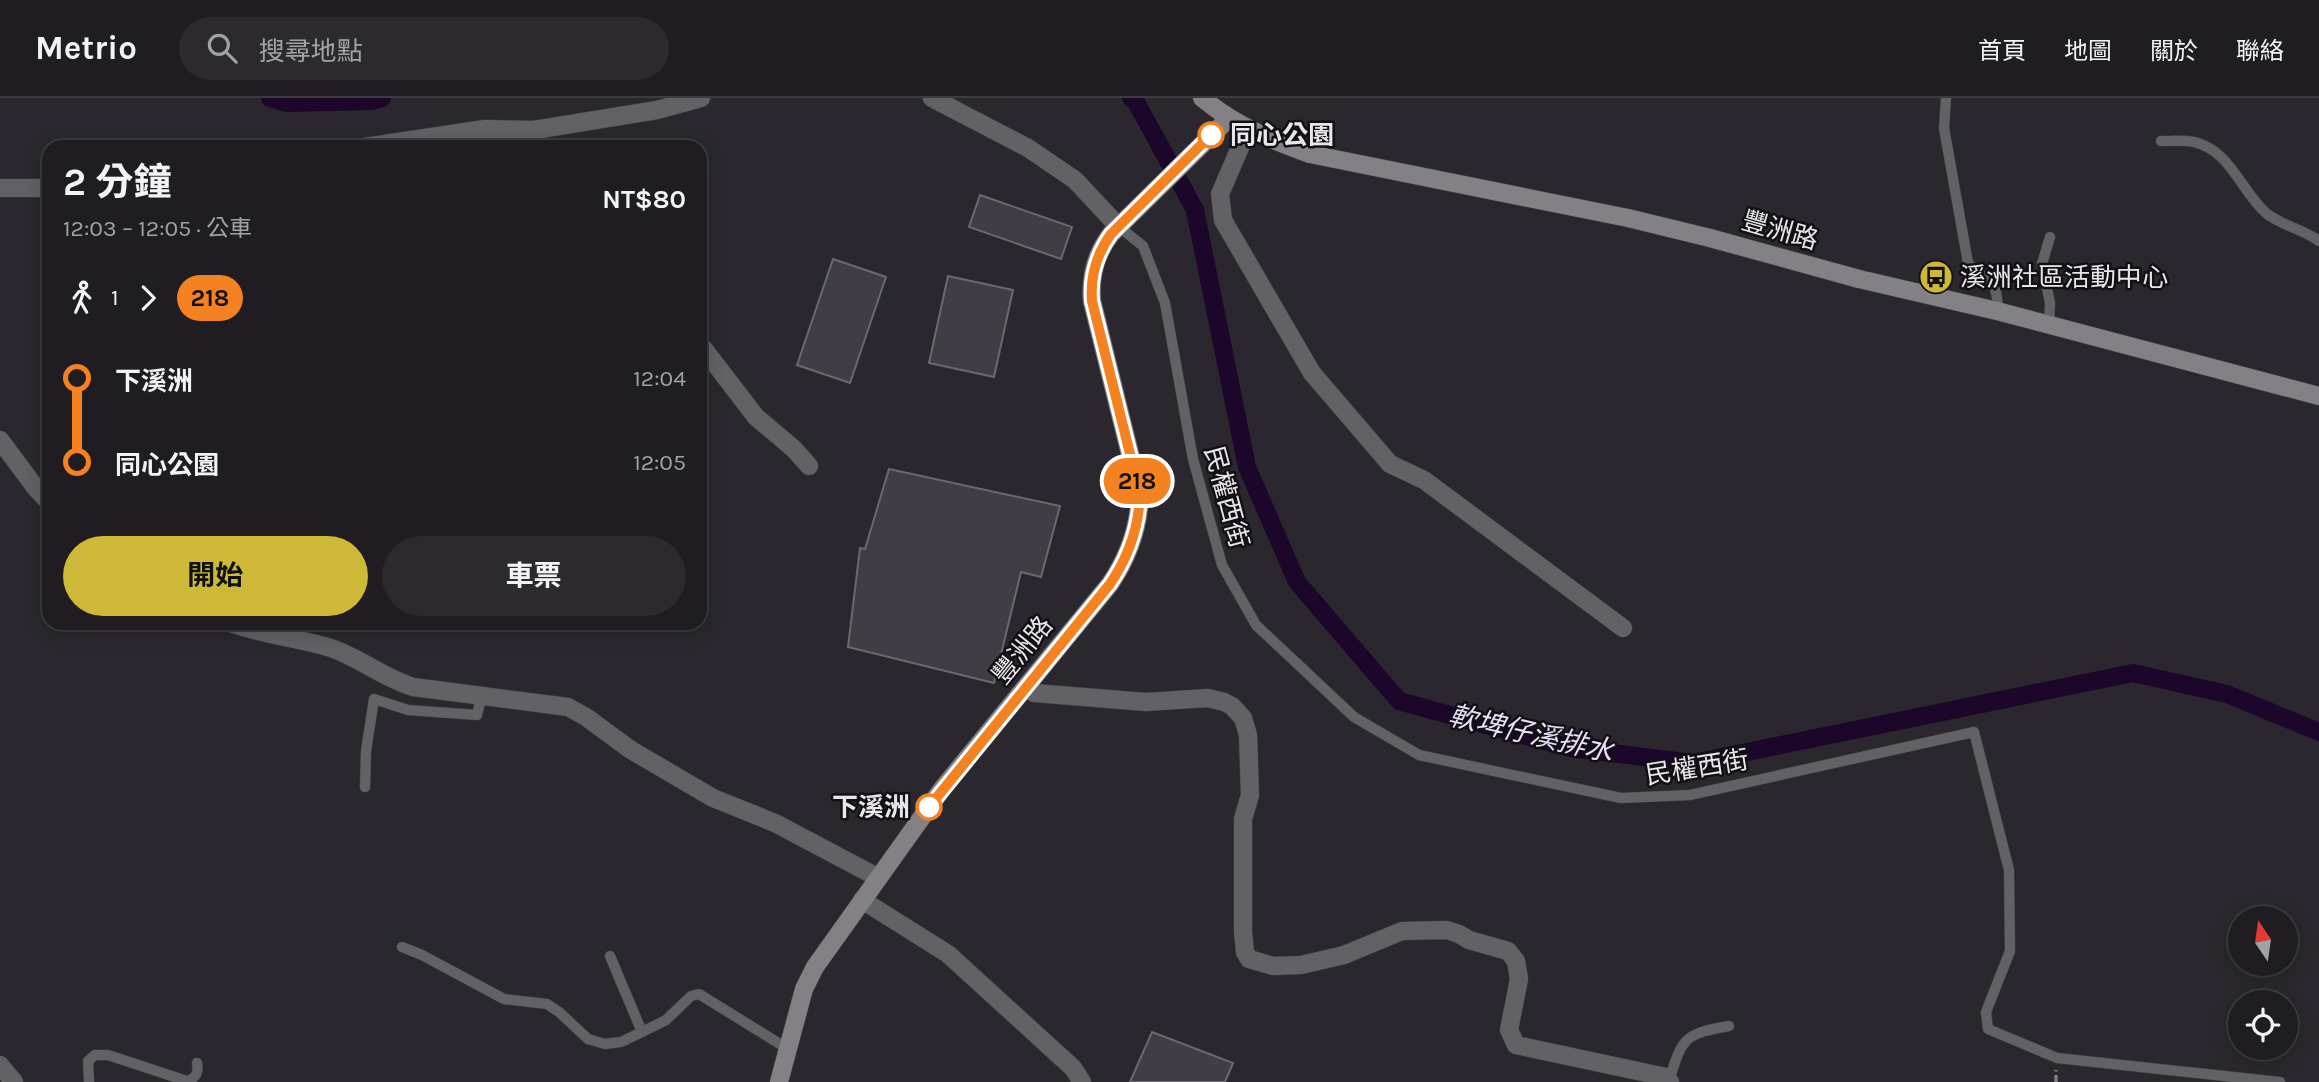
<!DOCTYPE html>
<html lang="zh-TW">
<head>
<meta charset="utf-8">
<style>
  :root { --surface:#201d22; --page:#2d2a2f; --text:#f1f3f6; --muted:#a2a2a5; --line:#3d3b40; --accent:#ceb837 }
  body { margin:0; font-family:Karla,"Noto Sans TC",sans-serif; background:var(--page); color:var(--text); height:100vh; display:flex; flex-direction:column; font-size:26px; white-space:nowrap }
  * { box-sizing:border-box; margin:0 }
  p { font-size:23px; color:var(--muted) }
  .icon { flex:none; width:38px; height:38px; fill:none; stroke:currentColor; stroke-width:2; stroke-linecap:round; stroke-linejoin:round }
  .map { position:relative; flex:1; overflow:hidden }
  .drawer { position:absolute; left:42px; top:42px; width:665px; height:490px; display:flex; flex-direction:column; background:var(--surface); border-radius:21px; box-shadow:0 4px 18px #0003,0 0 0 2px var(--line) }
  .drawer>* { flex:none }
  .badge { padding:0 14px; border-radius:23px; font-size:24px; line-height:46px }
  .needle { width:46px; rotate:347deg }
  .tools { position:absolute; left:2228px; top:808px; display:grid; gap:14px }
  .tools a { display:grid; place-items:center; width:70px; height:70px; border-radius:50%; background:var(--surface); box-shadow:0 4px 18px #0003,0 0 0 2px var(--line); font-size:35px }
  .map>.badge { position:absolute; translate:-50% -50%; box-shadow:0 0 0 4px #fff }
  .legs { display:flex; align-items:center; gap:10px; height:77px; padding:0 21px; font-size:23px }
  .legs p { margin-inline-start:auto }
  .summary { display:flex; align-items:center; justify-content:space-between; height:119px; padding:0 21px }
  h1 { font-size:38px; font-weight:700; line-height:52px }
  .primary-button { display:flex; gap:14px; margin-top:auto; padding:14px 21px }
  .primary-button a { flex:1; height:80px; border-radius:42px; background:var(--accent); color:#111; font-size:28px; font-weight:700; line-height:80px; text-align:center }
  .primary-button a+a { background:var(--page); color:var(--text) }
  ul { padding:0 21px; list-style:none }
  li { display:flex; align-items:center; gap:24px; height:84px; font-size:26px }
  li i { display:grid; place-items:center; width:10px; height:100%; margin:0 9px; background:currentColor }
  li i::after { content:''; width:18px; height:18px; margin:-9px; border:5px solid; border-radius:50%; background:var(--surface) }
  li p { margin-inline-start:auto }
  li:first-child i { background:linear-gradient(#0000 50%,currentColor 0) }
  li:last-child i { background:linear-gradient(currentColor 50%,#0000 0) }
  header { display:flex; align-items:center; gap:42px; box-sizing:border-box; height:98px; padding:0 35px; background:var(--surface); border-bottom:2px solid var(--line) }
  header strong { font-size:33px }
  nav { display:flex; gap:38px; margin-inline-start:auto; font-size:24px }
  .search { width:490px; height:63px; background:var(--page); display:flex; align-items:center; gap:18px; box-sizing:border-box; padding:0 24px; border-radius:38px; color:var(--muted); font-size:26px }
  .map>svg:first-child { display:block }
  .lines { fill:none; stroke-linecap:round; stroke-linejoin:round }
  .canal { stroke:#1c062a; stroke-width:18 }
  .building { fill:#413d44; stroke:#6c6870; stroke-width:2 }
  .lane-casing { stroke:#454248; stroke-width:11 }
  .street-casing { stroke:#454248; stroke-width:19 }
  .secondary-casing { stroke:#454248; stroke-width:19 }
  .path { stroke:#807d83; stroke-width:3.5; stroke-dasharray:7 3.5; stroke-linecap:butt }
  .lane { stroke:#626164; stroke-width:10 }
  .street { stroke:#626164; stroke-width:18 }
  .secondary { stroke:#838086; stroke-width:18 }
  .line-1-casing { stroke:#fff; stroke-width:16 }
  .line-1 { stroke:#f58220; stroke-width:10 }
  .stop-1-dot { fill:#fff; stroke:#f58220; stroke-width:3.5 }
  .labels { text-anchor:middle; stroke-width:5; stroke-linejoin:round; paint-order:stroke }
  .stop-label { font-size:26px; font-weight:bold; fill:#e9e6eb; stroke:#121014; text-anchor:start }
  .street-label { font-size:26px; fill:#e9e6eb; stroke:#121014 }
  .poi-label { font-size:26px; fill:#e9e6eb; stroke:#121014; text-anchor:start }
  .water-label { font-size:28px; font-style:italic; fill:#ebdcf8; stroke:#121014 }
</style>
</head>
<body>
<header>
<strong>Metrio</strong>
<div class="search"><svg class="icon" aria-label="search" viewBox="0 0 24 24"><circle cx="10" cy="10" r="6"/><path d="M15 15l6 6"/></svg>搜尋地點</div>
<nav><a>首頁</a><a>地圖</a><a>關於</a><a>聯絡</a></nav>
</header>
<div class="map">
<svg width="2319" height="984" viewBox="0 0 2319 984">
  <rect width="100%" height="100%" fill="#2a272e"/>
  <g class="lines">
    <!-- canal -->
    <g class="canal">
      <path d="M270 0 286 5 371 3 382 0"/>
      <path d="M1131 0 1136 4 1195 112 1247 369 1297 484 1399 603 1570 650 1693 665 2133 575 2227 596 2319 634"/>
    </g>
  </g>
  <!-- building -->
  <g class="building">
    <path d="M980 97 1072 129 1061 161 969 129Z"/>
    <path d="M833 161 886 179 850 285 797 267Z"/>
    <path d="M948 178 1013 192 994 279 929 265Z"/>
    <path d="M889 371 1060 408 1041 479 1021 474 994 585 848 549 860 450 865 451Z"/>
    <path d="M1152 934 1233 965 1225 984H1130Z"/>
  </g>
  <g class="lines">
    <defs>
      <g id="lane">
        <path d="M1946 0 1944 30 1968 165C1984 184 2000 181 1997 213"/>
        <path d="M2161 43C2172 43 2184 42 2194 44 2230 52 2241 93 2266 115 2282 128 2303 131 2319 143"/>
        <path d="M1118 128 1143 148 1165 205 1193 361 1222 467 1256 527 1354 619 1419 657 1621 700 1690 697 1974 634 2009 772 2010 853 1986 914 1988 931 2057 960 2280 984"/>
        <path d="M2049 228 2050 205 2042 166 2050 139"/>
        <path d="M365 689 366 653 374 601 408 612 477 617 482 597"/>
        <path d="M402 849 422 857 504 901 547 906 559 914 588 941 605 946 621 944 642 934 666 922 691 898 699 896 788 951"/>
        <path d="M610 858 642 934"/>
        <path d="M1669 982C1683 940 1683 936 1729 928"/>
        <path d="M89 984 88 963 95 957H108L187 983C196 980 199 975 197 965"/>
      </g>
      <g id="street">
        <path d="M932 0 1028 50 1075 82 1118 128"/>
        <path d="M1248 31 1220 96 1223 122 1312 275 1390 366 1424 382 1623 530"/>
        <path d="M534 32 538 49"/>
        <path d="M365 49 485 31 534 32 657 12 701 0"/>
        <path d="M0 90H49"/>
        <path d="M700 246 756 319 794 351 809 368"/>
        <path d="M0 342 35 389 49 404"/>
        <path d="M231 525C264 537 298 540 331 550 360 560 382 579 413 589L568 609 586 619 631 652 713 700 775 725 877 779"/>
        <path d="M1026 589 1034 595 1146 604 1208 600 1224 604 1232 608 1243 620 1248 637 1250 697 1243 721V833L1245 854 1249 861 1273 868 1301 867 1344 857 1402 833 1447 832 1459 836 1469 842 1508 853 1516 863 1519 881 1509 932 1516 947 1666 979 1670 984"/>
        <path d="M862 802 948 856 1073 970 1082 984"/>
        <path d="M0 967 14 984"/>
      </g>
      <g id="secondary">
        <path d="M1202 0C1236 28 1269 41 1310 56L1628 120 1710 140 1859 181 1997 213 2319 298"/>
        <path d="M779 984 804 891 815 869 942 691 1110 486C1129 458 1139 430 1140 396L1092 203C1090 178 1095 157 1111 136L1228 21"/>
      </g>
    </defs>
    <!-- lane casing -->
    <use href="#lane" class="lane-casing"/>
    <!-- street casing -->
    <use href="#street" class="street-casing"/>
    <!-- secondary casing -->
    <use href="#secondary" class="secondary-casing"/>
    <!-- path -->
    <path class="path" d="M2056 984V972"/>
    <!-- lane -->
    <use href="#lane" class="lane"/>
    <!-- street -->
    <use href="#street" class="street"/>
    <!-- secondary -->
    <use href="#secondary" class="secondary"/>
  </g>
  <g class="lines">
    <defs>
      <path id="line-1" d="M929 709 1110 486C1129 458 1139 430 1140 396L1092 203C1090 178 1096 157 1111 136L1211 37"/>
    </defs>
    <!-- line-1 casing -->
    <use href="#line-1" class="line-1-casing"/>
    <!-- line-1 -->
    <use href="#line-1" class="line-1"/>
  </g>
  <!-- icons -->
  <defs>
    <symbol id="bus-disc" viewBox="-11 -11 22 22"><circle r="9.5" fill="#ceb837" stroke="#121014"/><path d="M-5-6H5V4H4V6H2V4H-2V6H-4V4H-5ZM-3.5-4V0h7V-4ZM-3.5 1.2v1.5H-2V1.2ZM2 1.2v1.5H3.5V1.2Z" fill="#111"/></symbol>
  </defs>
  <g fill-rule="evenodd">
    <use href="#bus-disc" x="1917" y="160" width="38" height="38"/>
  </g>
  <!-- markers -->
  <g class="stop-1-dot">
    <circle cx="1211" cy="37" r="12"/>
    <circle cx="929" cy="709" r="12"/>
  </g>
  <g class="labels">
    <!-- stop labels -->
    <g class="stop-label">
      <text x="1230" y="46">同心公園</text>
      <text x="910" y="718" text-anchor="end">下溪洲</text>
    </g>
    <!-- street labels -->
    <g class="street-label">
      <text transform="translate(1780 132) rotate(16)" y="9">豐洲路</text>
      <text transform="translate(1227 399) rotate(75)" y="9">民權西街</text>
      <text transform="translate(1022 552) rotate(-51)" y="9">豐洲路</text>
      <text transform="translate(1697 669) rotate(-9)" y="9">民權西街</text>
    </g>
    <!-- poi labels -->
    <g class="poi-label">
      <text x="1960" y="188">溪洲社區活動中心</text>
    </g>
    <!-- water labels -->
    <g class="water-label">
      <text transform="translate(1531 635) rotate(13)" y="10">軟埤仔溪排水</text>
    </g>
  </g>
</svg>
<div class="tools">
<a><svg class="needle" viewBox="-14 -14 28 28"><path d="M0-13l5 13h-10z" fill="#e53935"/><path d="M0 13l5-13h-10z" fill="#a2a2a5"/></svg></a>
<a><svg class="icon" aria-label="locate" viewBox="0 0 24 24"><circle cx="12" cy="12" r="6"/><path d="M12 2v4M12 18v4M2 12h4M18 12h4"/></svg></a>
</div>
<b class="badge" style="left:1137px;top:383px;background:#f58220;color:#111">218</b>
<section class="drawer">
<div class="summary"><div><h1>2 分鐘</h1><p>12:03 – 12:05 · 公車</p></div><b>NT$80</b></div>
<div class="legs"><svg class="icon" aria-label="walk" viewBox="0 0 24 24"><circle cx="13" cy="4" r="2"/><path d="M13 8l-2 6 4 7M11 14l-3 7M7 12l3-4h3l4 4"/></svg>1<svg class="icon" aria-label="forward" viewBox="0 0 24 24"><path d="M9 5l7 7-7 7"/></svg><b class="badge" style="background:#f58220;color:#111">218</b></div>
<ul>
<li><i style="color:#f58220"></i><b>下溪洲</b><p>12:04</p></li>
<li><i style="color:#f58220"></i><b>同心公園</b><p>12:05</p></li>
</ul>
<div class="primary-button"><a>開始</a><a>車票</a></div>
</section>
</div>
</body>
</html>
